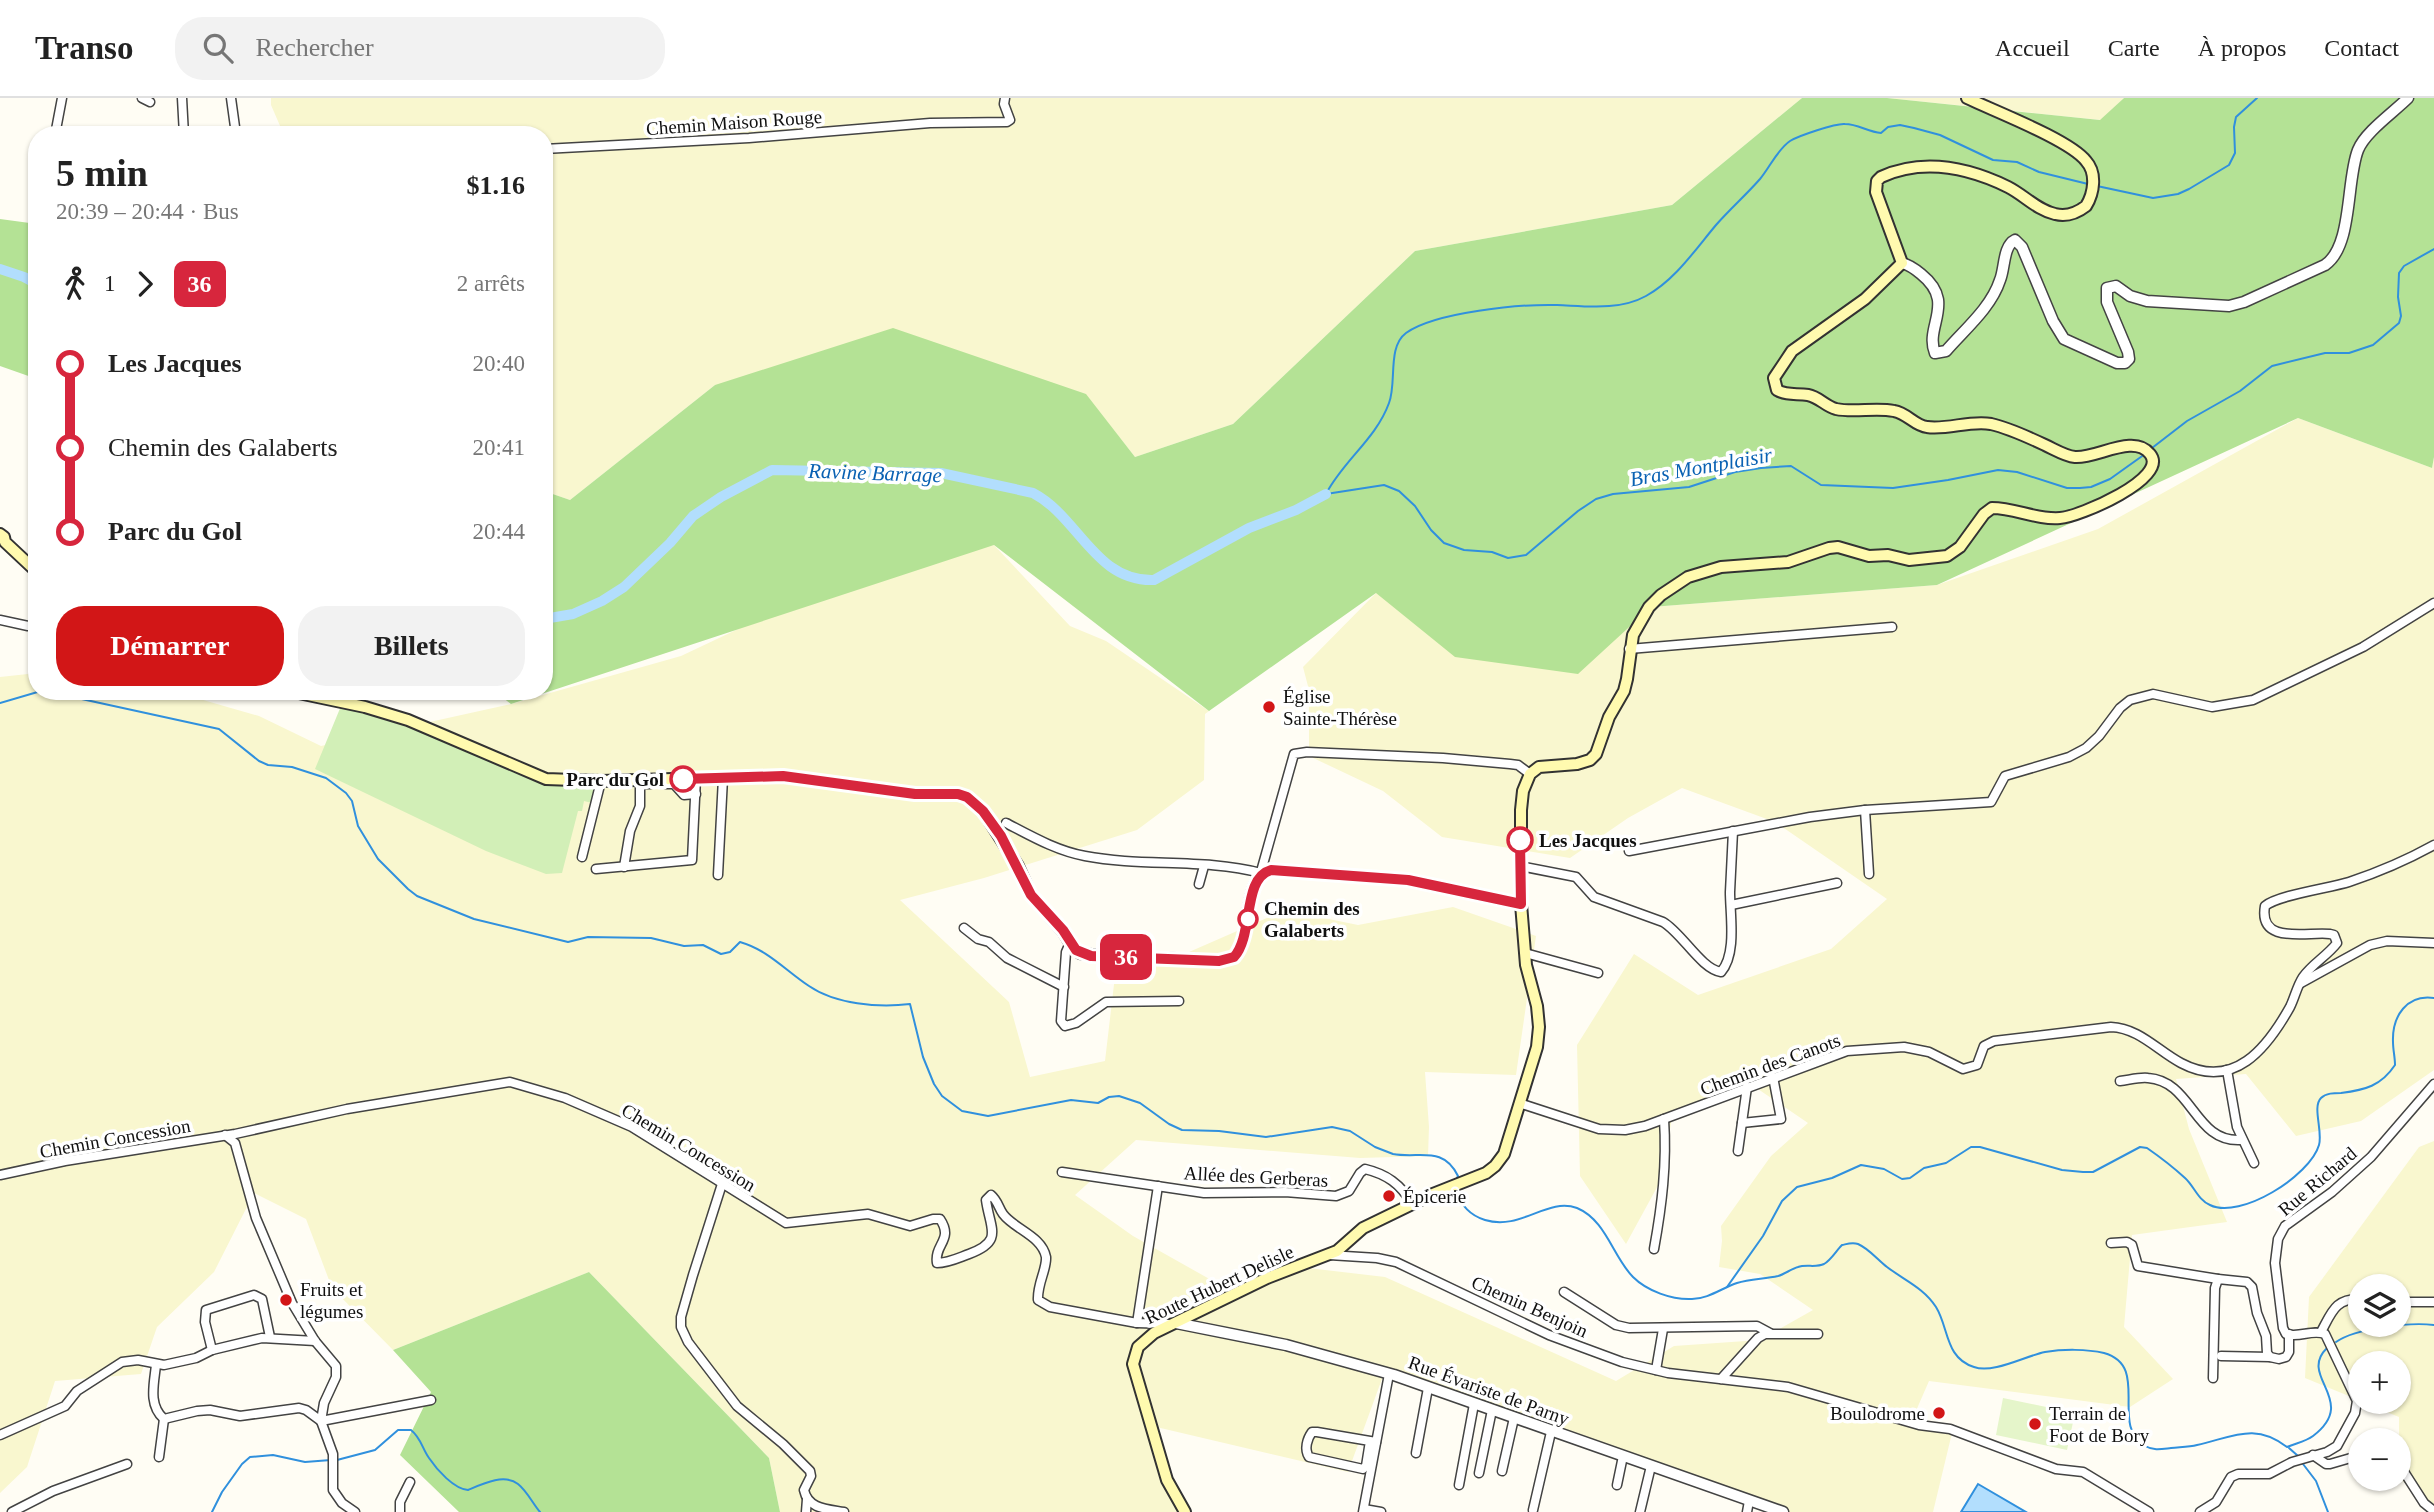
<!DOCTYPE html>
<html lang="fr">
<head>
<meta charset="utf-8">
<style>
  :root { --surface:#fff; --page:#f2f2f2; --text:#222; --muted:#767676; --line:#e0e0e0; --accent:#d21617 }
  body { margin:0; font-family:Georgia,serif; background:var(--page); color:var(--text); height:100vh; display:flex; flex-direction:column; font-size:26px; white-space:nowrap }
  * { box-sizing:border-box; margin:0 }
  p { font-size:23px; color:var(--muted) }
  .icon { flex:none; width:38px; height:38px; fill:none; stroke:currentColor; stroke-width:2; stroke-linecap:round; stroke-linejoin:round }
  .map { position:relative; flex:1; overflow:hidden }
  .side { position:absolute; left:28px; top:28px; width:525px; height:574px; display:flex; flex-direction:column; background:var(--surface); border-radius:28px; box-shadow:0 2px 5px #0004 }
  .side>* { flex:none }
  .badge { padding:0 14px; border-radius:10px; font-size:24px; line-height:46px }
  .tools { position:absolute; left:2348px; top:1176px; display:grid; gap:14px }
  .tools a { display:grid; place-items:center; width:63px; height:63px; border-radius:50%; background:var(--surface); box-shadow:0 2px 5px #0004; font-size:35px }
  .map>.badge { position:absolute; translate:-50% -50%; box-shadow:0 0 0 4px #fff }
  .legs { display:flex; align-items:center; gap:10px; height:77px; padding:0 28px; font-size:23px }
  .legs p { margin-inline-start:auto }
  .summary { display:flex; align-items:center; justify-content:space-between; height:119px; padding:0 28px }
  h1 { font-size:38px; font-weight:600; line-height:52px }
  .action { display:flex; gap:14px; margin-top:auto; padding:14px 28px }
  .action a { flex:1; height:80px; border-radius:28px; background:var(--accent); color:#fff; font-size:28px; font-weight:600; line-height:80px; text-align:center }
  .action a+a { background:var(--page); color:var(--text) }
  ul { padding:0 28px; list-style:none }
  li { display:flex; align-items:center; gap:24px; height:84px; font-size:26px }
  li i { display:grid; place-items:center; width:10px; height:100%; margin:0 9px; background:currentColor }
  li i::after { content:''; width:18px; height:18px; margin:-9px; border:5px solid; border-radius:50%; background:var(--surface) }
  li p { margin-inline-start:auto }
  li:first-child i { background:linear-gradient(#0000 50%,currentColor 0) }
  li:last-child i { background:linear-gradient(currentColor 50%,#0000 0) }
  header { display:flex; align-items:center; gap:42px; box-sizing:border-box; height:98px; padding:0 35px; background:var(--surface); border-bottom:2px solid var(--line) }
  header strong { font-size:33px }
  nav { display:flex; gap:38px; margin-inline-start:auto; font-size:24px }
  .search { width:490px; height:63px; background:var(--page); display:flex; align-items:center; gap:18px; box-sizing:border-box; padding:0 24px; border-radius:28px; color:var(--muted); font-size:26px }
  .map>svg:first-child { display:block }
  .farmland { fill:#f9f7cf; fill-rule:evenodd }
  .green { fill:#d2efb7 }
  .forest { fill:#b4e295 }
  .pitch { fill:#e5f5ca }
  .water { fill:#b2defd; stroke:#3090dd; stroke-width:2 }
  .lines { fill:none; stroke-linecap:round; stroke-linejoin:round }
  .stream { stroke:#3090dd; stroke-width:2 }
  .river { stroke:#b2defd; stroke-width:10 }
  .minor-casing { stroke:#434343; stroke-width:11 }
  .tertiary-casing { stroke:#434343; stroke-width:13 }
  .secondary-casing { stroke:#323232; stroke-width:14 }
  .minor { stroke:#fff; stroke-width:8 }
  .tertiary { stroke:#fff; stroke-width:10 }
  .secondary { stroke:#fffaaf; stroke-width:10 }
  .line-1-casing { stroke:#fff; stroke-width:16 }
  .line-1 { stroke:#d7263d; stroke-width:10 }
  .poi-dot { fill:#d21617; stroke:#fff; stroke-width:2.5 }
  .stop-1-dot { fill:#fff; stroke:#d7263d; stroke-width:3.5 }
  .labels { text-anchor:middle; stroke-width:7; stroke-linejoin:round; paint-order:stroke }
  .street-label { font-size:19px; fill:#101010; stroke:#fff }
  .poi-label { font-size:19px; fill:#101010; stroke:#fff; text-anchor:start }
  .stop-label { font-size:19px; font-weight:bold; fill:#101010; stroke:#fff; text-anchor:start }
  .water-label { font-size:21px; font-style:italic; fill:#0961b3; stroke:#fff }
</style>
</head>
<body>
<header>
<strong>Transo</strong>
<div class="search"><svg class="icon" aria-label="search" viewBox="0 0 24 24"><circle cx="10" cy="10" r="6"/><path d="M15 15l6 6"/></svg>Rechercher</div>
<nav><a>Accueil</a><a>Carte</a><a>À propos</a><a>Contact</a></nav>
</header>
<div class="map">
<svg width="2434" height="1414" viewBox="0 0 2434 1414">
  <rect width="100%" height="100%" fill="#fffdf4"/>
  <!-- farmland -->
  <g class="farmland">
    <path d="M271 0H1802L1672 107 1415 153 1233 326 1135 359 1085 296 715 287 570 402 544 393V37H284L271 7Z"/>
    <path d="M1887 0H2124L2101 22Z"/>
    <path d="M2298 320 2432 370 2434 359V972L2361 1023 2296 1038 2246 976 2176 981 2189 1031 2227 1124 2132 1137 2124 1229 2173 1281 2130 1309 1929 1283 1912 1322 1952 1335 1933 1414H1785L1383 1278 1348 1374 1152 1328 1187 1414H780L769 1360 589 1174 393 1252 332 1190 306 1121 254 1095 214 1174 157 1229 141 1276 55 1283 27 1369 0 1395V579L37 575V593H172L259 618 321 648 511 606 681 558 857 475 994 447 1070 528 1106 543 1209 613 1205 616 1204 682 1137 732 984 780 900 802 1009 904 1030 979 1105 963 1117 861H1173L1285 812 1358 827 1453 809 1536 838 1516 977 1425 974 1429 1029 1428 1058 1360 1060 1136 1042 1075 1097 1133 1138 1213 1183 1308 1170 1385 1179 1616 1283 1674 1248 1760 1242 1813 1212 1760 1176 1719 1169 1722 1143 1721 1128 1771 1058 1808 1025 1755 989 1672 1020 1661 1082 1626 1146 1580 1078 1577 947 1634 856 1698 897 1831 851 1887 801 1775 724 1682 690 1628 720 1570 760 1442 739 1383 693 1309 658V592L1303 569 1376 495 1651 509 1937 487 2098 431Z"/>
    <path d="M2434 1043V1410L2399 1380V1319L2362 1304H2399V1265H2361V1303L2305 1280 2309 1199 2419 1049ZM2361 1188H2399V1227H2361Z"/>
  </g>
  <!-- green -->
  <path class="green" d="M341 608 421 631 533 681 596 685 592 705 584 703 582 713H578L562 775 546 776 486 753 315 671Z"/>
  <!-- forest -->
  <g class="forest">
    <path d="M1802 0H1887L2100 22 2124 0H2434V359L2432 370 2298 320 1937 487 1651 509 1578 576 1455 559 1376 495 1209 613 994 447 511 606 494 593H544V393L570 402 715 287 893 230 1086 296 1135 359 1233 326 1415 153 1672 107Z"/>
    <path d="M0 121 37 126V281L0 268Z"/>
    <path d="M589 1174 769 1360 780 1414H459L400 1357 431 1294 393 1252Z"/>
  </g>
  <!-- pitch -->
  <path class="pitch" d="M2003 1300 2075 1315 2067 1352 1996 1337Z"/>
  <!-- water -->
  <path class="water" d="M1978 1386 2026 1414H1961Z"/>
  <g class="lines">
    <!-- stream -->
    <g class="stream">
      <path d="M2097 88 2153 100 2178 96 2189 91 2229 67 2235 55 2234 29 2236 19 2257 0"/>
      <path d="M2152 350 2187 323 2240 293 2272 268 2325 255H2349L2373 247 2399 225 2401 218 2398 199 2399 175 2404 168 2434 151"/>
      <path d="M1326 396 1384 387 1399 393 1415 408 1431 432 1444 445 1464 452 1492 454 1508 460 1526 457 1578 413 1596 401 1613 396 1689 389 1735 374 1761 370 1791 368 1821 387 1893 390 1948 382 1998 372 2017 374 2067 390H2080L2091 389 2110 381 2145 356"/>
      <path d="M1326 396C1343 363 1376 341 1389 305 1397 285 1387 249 1406 235 1435 214 1521 206 1557 207 1585 208 1619 213 1646 198 1675 182 1695 152 1716 127 1730 111 1746 97 1760 81 1770 69 1777 52 1790 43 1798 38 1836 25 1845 26 1858 26 1868 34 1881 35L1888 29 1900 27 1914 30 1940 37 1993 62 2017 64 2039 74 2088 86"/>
      <path d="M45 593 219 631 259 663 268 667 292 669 326 680 346 695 352 703 358 728 378 761 408 791 417 798 474 821 568 844 588 839 651 840 684 848 703 847 721 856 730 854 740 844C768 852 785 872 809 888 835 906 878 910 910 906L923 959 934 986 942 998 962 1013 988 1018 1071 1002 1098 1005 1109 999 1119 998 1140 1005 1169 1026 1182 1032 1219 1033 1266 1039 1332 1029 1350 1033 1375 1049 1393 1056C1419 1061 1443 1047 1458 1078L1456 1082"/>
      <path d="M0 605 41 593"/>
      <path d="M1455 1094C1463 1108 1469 1117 1485 1122 1521 1133 1547 1099 1577 1110 1606 1122 1613 1159 1633 1179 1647 1193 1672 1202 1692 1201 1708 1201 1722 1190 1737 1185 1750 1181 1765 1181 1778 1178 1785 1176 1791 1171 1798 1169 1806 1166 1816 1170 1824 1166 1831 1162 1836 1153 1842 1147 1847 1146 1852 1144 1858 1146 1868 1150 1878 1162 1887 1169 1904 1182 1924 1190 1936 1209 1949 1230 1945 1260 1974 1269 1993 1276 2025 1258 2045 1254 2063 1251 2087 1251 2104 1255 2151 1268 2109 1327 2145 1348 2154 1353 2162 1351 2171 1350 2180 1349 2189 1349 2197 1347 2233 1339 2255 1324 2287 1349 2296 1345 2305 1344 2313 1338 2360 1302 2297 1279 2327 1250"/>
      <path d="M1727 1189 1763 1138 1782 1103 1797 1089 1832 1080 1861 1067 1884 1071 1902 1081 1910 1080 1924 1070 1946 1065 1971 1049H1980L2062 1072 2083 1074H2093L2140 1049 2147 1050C2160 1059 2173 1069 2185 1080 2194 1088 2198 1102 2210 1107 2240 1122 2310 1078 2319 1047 2323 1033 2312 1009 2321 1000 2326 995 2334 995 2341 995 2365 992 2381 988 2395 967 2395 959 2393 952 2393 944 2392 918 2407 896 2434 900"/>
      <path d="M2336 1244C2356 1230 2410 1224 2434 1227"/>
      <path d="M2289 1350 2298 1358"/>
      <path d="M337 1362 375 1352 398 1332H411C421 1340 422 1350 429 1360 437 1372 454 1391 468 1392 482 1386 504 1375 518 1386 527 1393 533 1406 540 1414"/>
      <path d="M2303 1366 2316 1383 2328 1414"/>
      <path d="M212 1414 222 1394 242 1366 250 1359 273 1357 305 1364 331 1362"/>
    </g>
    <!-- river -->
    <g class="river">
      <path d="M0 171 24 179 37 186"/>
      <path d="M544 521 573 516 602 503 624 489 670 445 693 418 721 399 772 372 941 375 1033 395C1079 419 1095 484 1154 482L1249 430 1296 412 1326 396"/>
    </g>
    <defs>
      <g id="minor">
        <path d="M142 0 150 4"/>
        <path d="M182 0 184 37"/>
        <path d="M231 0 235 29"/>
        <path d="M55 37 62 0"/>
        <path d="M544 51 749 40 930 25 1007 24 1010 22 1004 6 1005 0"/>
        <path d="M0 522 28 528 37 526"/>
        <path d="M1629 551 1892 529"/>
        <path d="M666 686H674L684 697 696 696"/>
        <path d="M1865 712 1869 776"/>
        <path d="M1006 725C1031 738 1057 753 1085 758 1142 769 1204 760 1261 775"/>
        <path d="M1629 753 1810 719 1865 712 1991 704 2005 678 2069 659 2086 650 2099 638 2120 610 2130 602 2153 596 2212 609 2253 602 2363 549 2434 505"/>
        <path d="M582 759 601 683"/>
        <path d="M1520 768 1576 779 1594 799 1663 824C1682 835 1701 871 1721 874 1737 856 1730 817 1730 794 1731 774 1732 754 1733 733"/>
        <path d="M624 769 630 733 640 708V686H650"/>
        <path d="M596 771 692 762 696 680"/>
        <path d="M718 777 723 680"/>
        <path d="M1260 777 1294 656 1307 654 1443 660 1510 666 1518 667 1530 676"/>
        <path d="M1199 786 1204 768"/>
        <path d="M1731 807 1837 785"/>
        <path d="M964 830 978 841 989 844 1007 860 1064 889"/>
        <path d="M1070 845 1066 854 1061 923 1065 928 1076 925 1106 904 1179 903"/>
        <path d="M1525 855 1598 875"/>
        <path d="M2301 885 2370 847 2387 843 2434 845"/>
        <path d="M2227 972 2237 1029 2254 1065"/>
        <path d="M2120 983C2129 982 2139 979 2148 980 2193 983 2194 1045 2241 1042"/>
        <path d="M1519 1005 1599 1031 1625 1032 1645 1028 1847 953 1904 949 1929 954 1963 971 1977 967 1984 948 1994 943 2111 929C2139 930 2158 953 2181 965 2234 993 2267 950 2290 909 2295 899 2297 888 2303 879 2312 866 2327 858 2337 845L2334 837 2330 836C2309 833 2258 848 2265 808 2278 797 2330 790 2349 784 2379 774 2407 762 2434 747"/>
        <path d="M1742 1025 1781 1021 1773 979"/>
        <path d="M225 1037 235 1045 256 1120 292 1205 315 1243 336 1268V1279L324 1305 321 1323 333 1356V1392L342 1405 355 1414"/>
        <path d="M1738 1053 1747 989"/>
        <path d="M1062 1074 1204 1095 1285 1094 1336 1098 1349 1093 1360 1075 1365 1071C1386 1076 1401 1086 1412 1106"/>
        <path d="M0 1077 65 1063 235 1036 347 1011 510 984 565 1000 632 1029 786 1125 868 1116 910 1128 933 1121H940C954 1142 934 1146 937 1165 948 1165 958 1160 969 1156 1004 1143 990 1131 986 1102L991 1097C998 1103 998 1109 1003 1116 1014 1131 1042 1138 1046 1159 1047 1171 1037 1186 1038 1202L1050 1209 1137 1225 1170 1226"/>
        <path d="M722 1086 693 1177 681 1219V1229L688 1244 737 1308 783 1346 810 1373 811 1378 804 1392C808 1411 827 1411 844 1414"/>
        <path d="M2111 1145 2127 1144 2132 1147 2138 1168 2218 1181"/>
        <path d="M1654 1151C1662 1107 1667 1066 1664 1021"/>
        <path d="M1329 1157 1377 1160 1396 1164 1549 1237 1622 1264 1668 1275 1788 1289 1919 1327 1950 1331 2056 1371 2083 1374 2149 1414"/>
        <path d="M1564 1194 1616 1227 1629 1230 1757 1228 1770 1235"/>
        <path d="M2399 1204H2434"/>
        <path d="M1137 1225 1158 1088"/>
        <path d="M2321 1234C2332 1214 2335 1200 2361 1201"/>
        <path d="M212 1252 205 1224 206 1212 254 1197 262 1201 270 1239"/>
        <path d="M2221 1258 2270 1259"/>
        <path d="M156 1267C154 1286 148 1307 164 1321L197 1313 210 1312 240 1318 299 1310 306 1312 321 1323 431 1302"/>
        <path d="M1656 1272 1663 1231"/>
        <path d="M2213 1280 2215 1190 2218 1181 2247 1184 2252 1189 2257 1215 2266 1238 2267 1255 2270 1259 2279 1261 2286 1259 2289 1254V1236"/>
        <path d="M1721 1281 1758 1240 1765 1236H1818"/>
        <path d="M0 1337 65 1308 77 1293 122 1264 138 1262 164 1267 196 1260 212 1252 262 1240 315 1243"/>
        <path d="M1370 1343 1366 1368 1363 1371 1309 1359C1304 1351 1307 1341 1312 1334H1317L1370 1343 1376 1344"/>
        <path d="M1416 1355 1428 1290"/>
        <path d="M2313 1357 2326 1366H2330L2361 1357"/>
        <path d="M159 1359 164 1321"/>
        <path d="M2399 1366 2424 1405 2434 1413"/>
        <path d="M1502 1373 1514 1320"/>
        <path d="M1479 1375 1492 1312"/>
        <path d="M1459 1387 1474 1306"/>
        <path d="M1617 1387 1623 1358"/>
        <path d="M1364 1411 1381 1414"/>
        <path d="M1533 1412 1551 1334"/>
        <path d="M12 1414 53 1393 127 1366"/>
        <path d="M400 1414V1404L410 1384"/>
        <path d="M806 1414 807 1401"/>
        <path d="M1363 1414 1389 1276"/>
        <path d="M1640 1414 1651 1368"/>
        <path d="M1747 1414 1749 1403"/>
        <path d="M2200 1414 2216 1404 2231 1379 2238 1376H2269L2292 1364 2327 1354 2337 1348 2355 1315 2357 1303 2325 1236C2312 1231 2300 1240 2286 1236L2283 1230 2275 1165 2278 1141 2285 1128 2332 1094 2371 1059 2434 986"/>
      </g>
      <g id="tertiary">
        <path d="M1902 165C1910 167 1915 171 1921 176 1957 205 1924 228 1935 255L1946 253C1964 232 1991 210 2000 182 2005 170 2003 148 2015 142L2022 149 2053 223 2064 241 2117 265H2125L2129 261 2128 254 2107 204V190L2116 188 2130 198 2147 203 2229 208 2244 204 2325 167C2353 148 2346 82 2358 52 2365 34 2394 14 2408 0"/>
        <path d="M1176 1225 1286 1247 1394 1277 1783 1414"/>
      </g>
      <g id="secondary">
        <path d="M0 436 4 439 5 444 37 474"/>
        <path d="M289 593 365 609 408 622 546 681 601 683 784 678 915 696H958L967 699 983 713 1018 768 1031 797 1063 833 1072 848 1080 855 1091 857 1219 863 1234 859C1254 837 1241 780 1271 772L1408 782 1521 806"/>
        <path d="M1185 1414 1167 1382 1133 1266 1138 1249 1154 1235 1267 1180 1337 1153 1363 1130 1433 1096 1486 1075 1495 1068 1504 1056 1537 949 1539 929 1537 908 1526 867 1521 806V712L1523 693 1530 676 1539 669 1577 666 1590 662 1596 656 1609 619 1624 593 1627 581 1633 537 1649 509 1661 497 1688 479 1721 469 1788 464 1829 450 1838 449 1869 458 1888 457 1909 462 1947 458 1960 449 1984 416 1992 410C2015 410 2037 422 2060 420 2079 419 2170 380 2150 356 2134 335 2096 361 2075 359 2065 358 2054 351 2045 347 2028 339 2009 330 1991 326 1970 322 1948 332 1927 329 1915 328 1907 315 1894 313 1875 309 1855 315 1836 311 1825 308 1819 299 1808 297 1797 295 1787 298 1777 292L1774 280 1792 253 1865 201 1902 165 1876 94 1877 83 1881 79C1923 60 1967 69 2008 89 2024 97 2037 112 2055 116 2067 119 2077 115 2086 108 2094 95 2097 75 2086 63 2070 42 1994 13 1967 0"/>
      </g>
    </defs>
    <!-- minor casing -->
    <use href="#minor" class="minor-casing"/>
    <!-- tertiary casing -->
    <use href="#tertiary" class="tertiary-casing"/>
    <!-- secondary casing -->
    <use href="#secondary" class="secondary-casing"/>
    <!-- minor -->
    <use href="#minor" class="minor"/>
    <!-- tertiary -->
    <use href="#tertiary" class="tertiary"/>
    <!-- secondary -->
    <use href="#secondary" class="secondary"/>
  </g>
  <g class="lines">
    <defs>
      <path id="line-1" d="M683 681 783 678 915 696H958L967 699 983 713 1001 738 1031 797 1063 832 1076 852 1091 858 1219 863 1234 859C1254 837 1242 780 1271 772L1408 782 1521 806 1520 742"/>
    </defs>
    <!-- line-1 casing -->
    <use href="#line-1" class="line-1-casing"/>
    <!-- line-1 -->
    <use href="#line-1" class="line-1"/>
  </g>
  <!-- markers -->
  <g class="poi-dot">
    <circle cx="1269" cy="609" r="7"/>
    <circle cx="1389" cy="1098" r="7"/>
    <circle cx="286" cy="1202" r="7"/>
    <circle cx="1939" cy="1315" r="7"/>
    <circle cx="2035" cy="1326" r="7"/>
  </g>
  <g class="stop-1-dot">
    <circle cx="683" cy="681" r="12"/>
    <circle cx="1520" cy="742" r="12"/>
    <circle cx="1248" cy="821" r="9"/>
  </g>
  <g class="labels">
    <!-- street labels -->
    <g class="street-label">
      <text transform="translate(734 24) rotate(-4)" y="7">Chemin Maison Rouge</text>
      <text transform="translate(1770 966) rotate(-20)" y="7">Chemin des Canots</text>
      <text transform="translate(115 1040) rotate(-10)" y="7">Chemin Concession</text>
      <text transform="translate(689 1049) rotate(31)" y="7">Chemin Concession</text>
      <text transform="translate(1256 1078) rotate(3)" y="7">Allée des Gerberas</text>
      <text transform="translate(2317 1083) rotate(-40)" y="7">Rue Richard</text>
      <text transform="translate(1219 1186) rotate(-25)" y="7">Route Hubert Delisle</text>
      <text transform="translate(1530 1208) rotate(24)" y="7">Chemin Benjoin</text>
      <text transform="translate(1489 1292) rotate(20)" y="7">Rue Évariste de Parny</text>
    </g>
    <!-- poi labels -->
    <g class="poi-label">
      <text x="1283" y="605">Église<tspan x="1283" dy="22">Sainte-Thérèse</tspan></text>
      <text x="1403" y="1105">Épicerie</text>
      <text x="300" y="1198">Fruits et<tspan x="300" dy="22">légumes</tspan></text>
      <text x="1925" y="1322" text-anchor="end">Boulodrome</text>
      <text x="2049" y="1322">Terrain de<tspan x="2049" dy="22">Foot de Bory</tspan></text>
    </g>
    <!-- stop labels -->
    <g class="stop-label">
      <text x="664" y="688" text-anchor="end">Parc du Gol</text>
      <text x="1539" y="749">Les Jacques</text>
      <text x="1264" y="817">Chemin des<tspan x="1264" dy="22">Galaberts</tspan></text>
    </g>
    <!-- water labels -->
    <g class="water-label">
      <text transform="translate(1701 369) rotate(-10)" y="7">Bras Montplaisir</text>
      <text transform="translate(875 375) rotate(2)" y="7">Ravine Barrage</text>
    </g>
  </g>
</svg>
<div class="tools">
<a><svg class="icon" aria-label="layers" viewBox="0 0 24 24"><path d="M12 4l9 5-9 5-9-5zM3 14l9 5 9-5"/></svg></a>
<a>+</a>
<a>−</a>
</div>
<b class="badge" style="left:1126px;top:859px;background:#d7263d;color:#fff">36</b>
<section class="side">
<div class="summary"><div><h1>5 min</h1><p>20:39 – 20:44 · Bus</p></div><b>$1.16</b></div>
<div class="legs"><svg class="icon" aria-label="walk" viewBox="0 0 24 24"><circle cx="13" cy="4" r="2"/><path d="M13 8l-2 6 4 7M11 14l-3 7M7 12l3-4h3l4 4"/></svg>1<svg class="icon" aria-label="forward" viewBox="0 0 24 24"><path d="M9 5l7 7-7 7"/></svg><b class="badge" style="background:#d7263d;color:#fff">36</b><p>2 arrêts</p></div>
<ul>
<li><i style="color:#d7263d"></i><b>Les Jacques</b><p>20:40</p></li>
<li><i style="color:#d7263d"></i><span>Chemin des Galaberts</span><p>20:41</p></li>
<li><i style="color:#d7263d"></i><b>Parc du Gol</b><p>20:44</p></li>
</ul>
<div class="action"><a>Démarrer</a><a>Billets</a></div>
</section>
</div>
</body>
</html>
